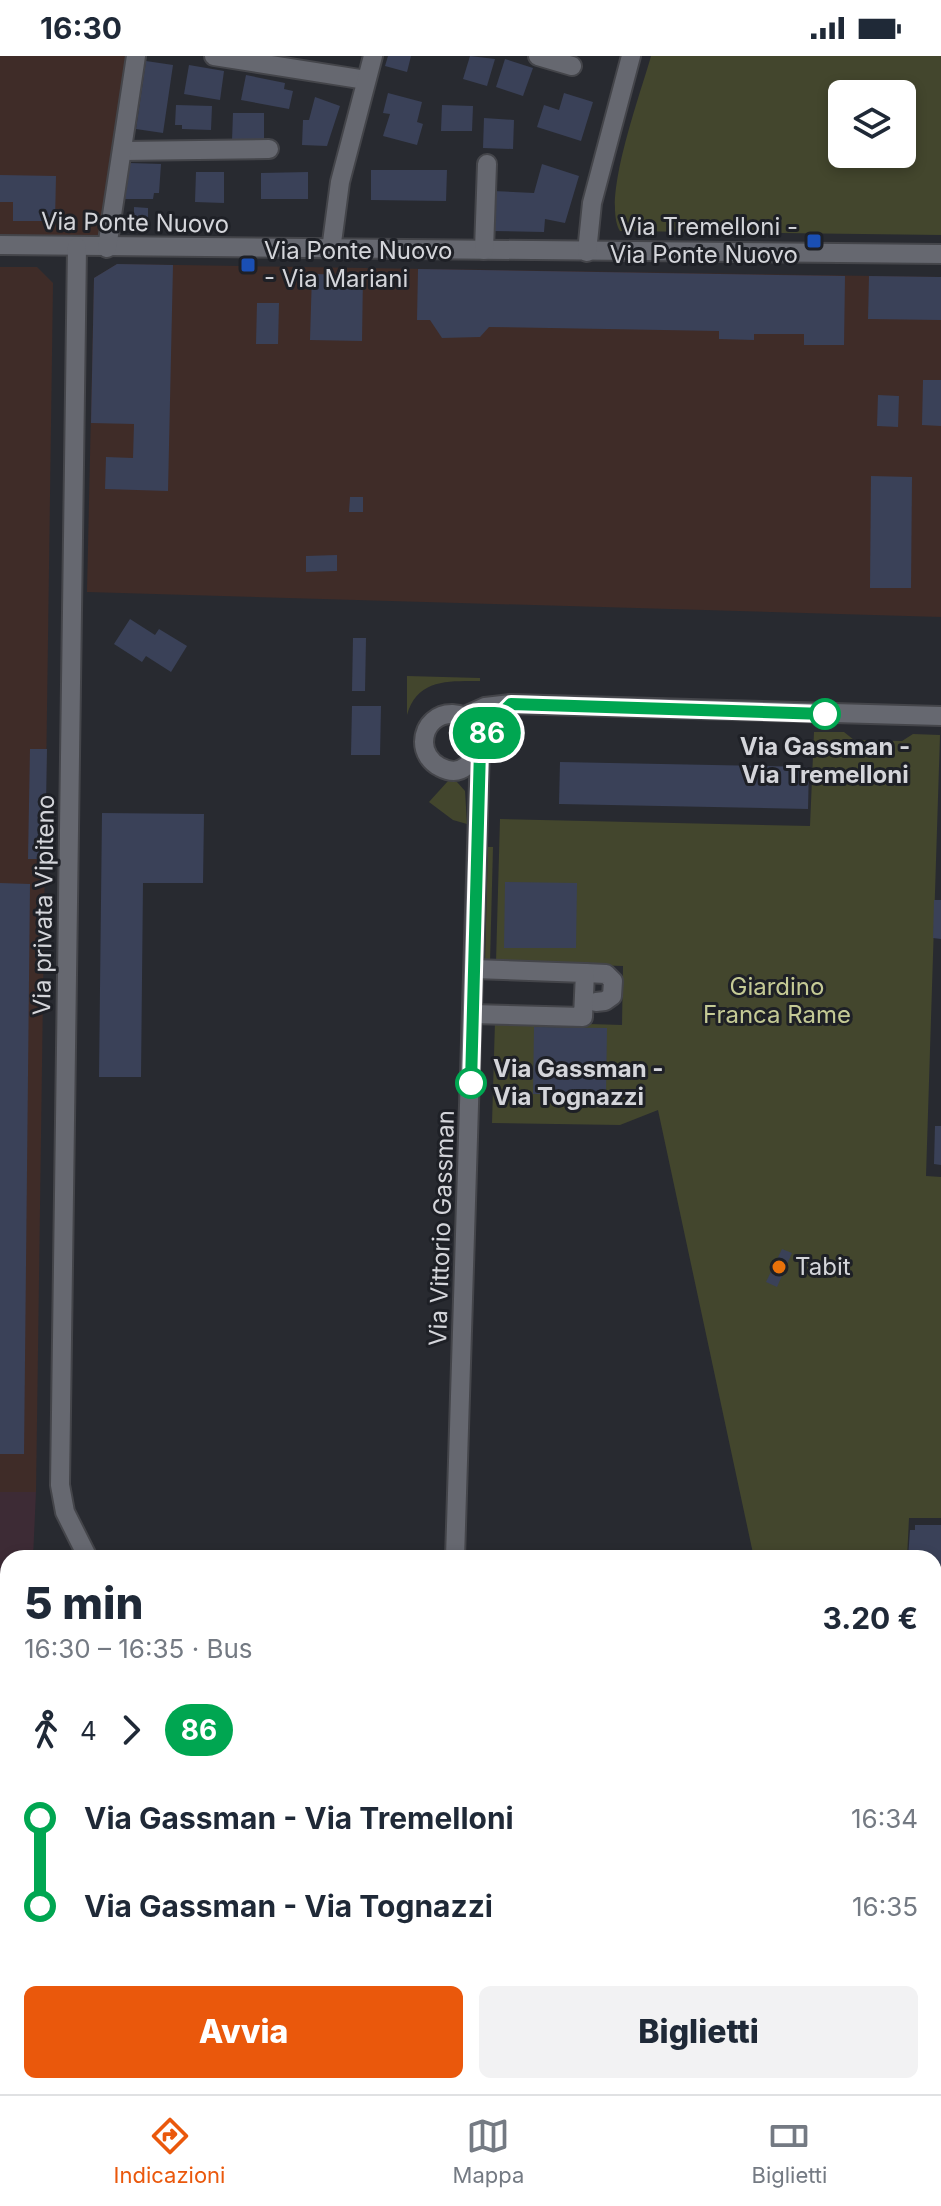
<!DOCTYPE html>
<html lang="it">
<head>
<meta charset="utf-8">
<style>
  :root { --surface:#fff; --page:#f2f2f3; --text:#1f2937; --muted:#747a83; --line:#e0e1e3; --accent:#ea580c }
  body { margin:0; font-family:Inter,sans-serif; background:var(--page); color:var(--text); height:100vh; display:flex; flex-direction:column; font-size:30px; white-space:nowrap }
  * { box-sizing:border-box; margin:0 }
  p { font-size:26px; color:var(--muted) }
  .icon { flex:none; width:44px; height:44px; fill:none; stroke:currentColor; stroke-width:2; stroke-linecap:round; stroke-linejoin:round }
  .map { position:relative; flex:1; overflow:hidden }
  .drawer { position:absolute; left:0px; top:1494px; width:942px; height:544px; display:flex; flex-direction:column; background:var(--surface); border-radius:24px 24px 0 0; box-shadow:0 4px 12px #0003 }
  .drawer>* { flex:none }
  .badge { padding:0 16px; border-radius:26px; font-size:28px; line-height:52px }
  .fabs { position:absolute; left:828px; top:24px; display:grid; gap:16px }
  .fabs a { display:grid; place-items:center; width:88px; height:88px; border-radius:12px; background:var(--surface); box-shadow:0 4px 12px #0003; font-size:40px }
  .map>.badge { position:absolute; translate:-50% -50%; box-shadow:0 0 0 4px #fff }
  .legs { display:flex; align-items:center; gap:12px; height:88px; padding:0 24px; font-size:26px }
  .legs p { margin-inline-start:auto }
  .overview { display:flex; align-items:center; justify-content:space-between; height:136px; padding:0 24px }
  h1 { font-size:44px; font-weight:800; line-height:60px }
  .cta { display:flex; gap:16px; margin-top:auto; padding:16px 24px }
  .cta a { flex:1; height:92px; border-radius:12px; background:var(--accent); color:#fff; font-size:32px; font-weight:800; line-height:92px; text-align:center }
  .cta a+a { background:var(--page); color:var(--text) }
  ul { padding:0 24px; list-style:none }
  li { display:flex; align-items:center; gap:28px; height:88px; font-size:30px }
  li i { display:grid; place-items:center; width:12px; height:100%; margin:0 10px; background:currentColor }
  li i::after { content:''; width:20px; height:20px; margin:-10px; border:6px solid; border-radius:50%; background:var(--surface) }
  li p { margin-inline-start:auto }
  li:first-child i { background:linear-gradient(#0000 50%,currentColor 0) }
  li:last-child i { background:linear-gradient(currentColor 50%,#0000 0) }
  .status { display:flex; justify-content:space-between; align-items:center; height:56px; padding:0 40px; background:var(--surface); direction:ltr }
  .status svg { height:22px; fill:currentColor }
  .dock { display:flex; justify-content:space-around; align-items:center; height:112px; border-top:2px solid var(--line); background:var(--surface); font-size:22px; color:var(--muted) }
  .dock a { display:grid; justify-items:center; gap:4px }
  .dock .current { color:var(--accent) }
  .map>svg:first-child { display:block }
  .commercial { fill:#3d2b35 }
  .industrial { fill:#3f2c28 }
  .green { fill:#43462d; fill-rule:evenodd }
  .building { fill:#3a4158 }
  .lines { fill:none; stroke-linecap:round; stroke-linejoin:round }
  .minor-casing { stroke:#44454a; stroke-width:22 }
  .minor { stroke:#666870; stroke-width:18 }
  .line-1-casing { stroke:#fff; stroke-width:18 }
  .line-1 { stroke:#00a651; stroke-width:12 }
  .transit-dot { fill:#1a4fb4; stroke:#1e2026; stroke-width:3 }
  .stop-1-dot { fill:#fff; stroke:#00a651; stroke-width:4 }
  .food-dot { fill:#e8710a; stroke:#1e2026; stroke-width:3 }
  .labels { text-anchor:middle; stroke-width:6; stroke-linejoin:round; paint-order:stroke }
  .street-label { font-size:24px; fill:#d4d5da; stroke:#1e2026 }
  .poi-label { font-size:24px; fill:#d4d5da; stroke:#1e2026; text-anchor:start }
  .stop-label { font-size:24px; font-weight:bold; fill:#d4d5da; stroke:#1e2026 }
  .park-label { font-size:24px; fill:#c5ca95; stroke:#1e2026 }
</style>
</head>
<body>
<div class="status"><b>16:30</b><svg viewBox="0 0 49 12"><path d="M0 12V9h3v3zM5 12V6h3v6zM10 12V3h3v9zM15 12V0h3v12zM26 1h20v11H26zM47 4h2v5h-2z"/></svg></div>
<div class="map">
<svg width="941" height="2038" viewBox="0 0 941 2038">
  <rect width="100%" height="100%" fill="#282a30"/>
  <!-- commercial -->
  <path class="commercial" d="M0 1436H36L33 1502H8V1865H0Z"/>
  <!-- industrial -->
  <g class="industrial">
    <path d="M0 0H131L103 185 0 180Z"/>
    <path d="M117 208 941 221V561L87 536 94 222Z"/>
    <path d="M0 211H37L53 227 36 1436H0Z"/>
  </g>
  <!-- green -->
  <g class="green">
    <path d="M651 0H941V179L620 175C601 144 641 37 651 0ZM842 38H902V98H842Z"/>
    <path d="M407 620 480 622V625C448 625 417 623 407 659Z"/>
    <path d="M814 676H844L854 684 902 685 913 678 940 679 926 1120 941 1121V1462H909L907 1502H754L658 1054 620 1069 492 1067 495 965 622 969 623 910 496 906 500 763 810 770Z"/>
    <path d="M448 725 457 726 465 735 467 768 453 764 429 746Z"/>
    <path d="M488 791H493L490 906H485Z"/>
    <path d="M8 1977V2030H117L116 2038H5Z"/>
  </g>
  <!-- building -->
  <g class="building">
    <path d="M388 0H411L407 16 385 10Z"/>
    <path d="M470 0 495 3 487 30 463 23Z"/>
    <path d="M505 3 533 12 523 40 496 31Z"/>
    <path d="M146 5 173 9 163 77 136 73Z"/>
    <path d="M189 9 224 15 220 44 184 38Z"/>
    <path d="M246 19 285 27 284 33 293 35 289 53 241 44Z"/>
    <path d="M388 37 422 46 417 66 423 68 417 89 383 80 390 58 383 57Z"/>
    <path d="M564 37 593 46 581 85 537 71 544 49 559 54Z"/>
    <path d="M315 41 340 50 327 90 302 89 303 64H309Z"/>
    <path d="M176 49 212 50 211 74 182 73V69H175Z"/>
    <path d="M442 49 473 50 472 75H441Z"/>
    <path d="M233 57H264V85H232Z"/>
    <path d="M484 62 514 64 513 93 483 92Z"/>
    <path d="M130 107 161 108 159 137H154L153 143H125Z"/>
    <path d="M542 108 579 120 565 167 545 163 544 176 490 175 493 135 534 137Z"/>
    <path d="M371 114H447L446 145 371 144Z"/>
    <path d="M196 116H224V147L195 146Z"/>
    <path d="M308 116V143H261V117Z"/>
    <path d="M0 119 56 120 55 165H13V146H0Z"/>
    <path d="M134 151 148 152V166H134Z"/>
    <path d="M117 208 173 209 168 435 105 433 106 401 133 402 134 368 91 367 94 222Z"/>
    <path d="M418 213 845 220 844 289H804V278H754V284L719 283V275L489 271 480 281 442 282 430 264H417Z"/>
    <path d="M312 218 363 219 362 285 310 284Z"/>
    <path d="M869 220 941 221V264L868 263Z"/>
    <path d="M257 247H279L278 288H256Z"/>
    <path d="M923 324H941V370L922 369Z"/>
    <path d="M878 339 899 340 898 371 877 370Z"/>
    <path d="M871 420 912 421 911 532H870Z"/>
    <path d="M350 441H363V456H349Z"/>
    <path d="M337 499V515L306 516V500Z"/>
    <path d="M130 563 155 579 159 573 187 590 171 616 146 600 142 606 114 588Z"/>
    <path d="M353 582H366L365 635H352Z"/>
    <path d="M352 650H381L380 699H351Z"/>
    <path d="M30 693H47L45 803H28Z"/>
    <path d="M560 706 809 711 808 753 559 748Z"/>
    <path d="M102 757 204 758 203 827H143L141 1021H99Z"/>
    <path d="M505 826 577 827 576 892H504Z"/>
    <path d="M0 827 30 828 24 1398H0Z"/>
    <path d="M934 844H941V883L933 882Z"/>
    <path d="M534 971 607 972 606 1039 533 1038Z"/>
    <path d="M935 1070H941V1109L934 1108Z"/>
    <path d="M782 1193 792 1197 777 1231 766 1226Z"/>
    <path d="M915 1469H941V1509H934V1502H908L910 1474H915Z"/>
    <path d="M934 1556H941V1632L934 1631Z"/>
    <rect x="0" y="1766" width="8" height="99"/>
    <path d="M0 1888H8V1928L0 1927Z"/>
    <path d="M0 1934H8L5 2038H0Z"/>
    <path d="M150 2030H352L351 2038H150Z"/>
    <rect x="379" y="2030" width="32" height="8"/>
    <rect x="442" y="2030" width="195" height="8"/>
  </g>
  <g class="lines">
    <defs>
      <g id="minor">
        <path d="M214 0 366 24"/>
        <path d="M538 0 572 10"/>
        <path d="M122 95 269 93"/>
        <path d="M0 189 941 198"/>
        <path d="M77 191 60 1429 65 1456 88 1502"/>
        <path d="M107 192 136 0"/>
        <path d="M331 194 340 126 373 0"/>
        <path d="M484 194 487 108"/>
        <path d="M587 196 592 147 631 0"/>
        <path d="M465 660 485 651 511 648 941 660"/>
        <path d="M480 690C481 648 425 648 424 686 424 696 430 706 440 711 470 727 478 690 490 671 495 663 503 656 511 648"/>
        <path d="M585 917 606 918 613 925 612 940 605 945 596 946"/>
        <path d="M472 958 583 961 585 917 474 913"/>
        <path d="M455 1502 480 693"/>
        <path d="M934 1684 941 1685"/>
        <path d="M0 1873H8"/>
        <path d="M70 2038 74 2030"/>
        <path d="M133 2038V2030"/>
        <path d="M361 2038V2030"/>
        <path d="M433 2038V2030"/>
        <path d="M704 2038V2030"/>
      </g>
    </defs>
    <!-- minor casing -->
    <use href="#minor" class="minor-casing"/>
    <!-- minor -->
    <use href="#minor" class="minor"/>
  </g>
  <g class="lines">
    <defs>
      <path id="line-1" d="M471 1027 480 693C485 675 497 662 511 648L825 658"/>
    </defs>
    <!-- line-1 casing -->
    <use href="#line-1" class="line-1-casing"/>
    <!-- line-1 -->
    <use href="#line-1" class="line-1"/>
  </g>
  <!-- markers -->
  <g class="transit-dot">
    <rect x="806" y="177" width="16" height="16" rx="4"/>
    <rect x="240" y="201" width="16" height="16" rx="4"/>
  </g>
  <g class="stop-1-dot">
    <circle cx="825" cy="658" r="14"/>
    <circle cx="471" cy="1027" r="14"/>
  </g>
  <circle class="food-dot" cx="779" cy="1211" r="8"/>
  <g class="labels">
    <!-- street labels -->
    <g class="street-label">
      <text transform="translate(135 167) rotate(1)" y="8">Via Ponte Nuovo</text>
      <text transform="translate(44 849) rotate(-89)" y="8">Via privata Vipiteno</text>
      <text transform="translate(442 1172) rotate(-88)" y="8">Via Vittorio Gassman</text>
    </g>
    <!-- poi labels -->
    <g class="poi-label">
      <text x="798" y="179" text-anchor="end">Via Tremelloni -<tspan x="798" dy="28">Via Ponte Nuovo</tspan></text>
      <text x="264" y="203">Via Ponte Nuovo<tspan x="264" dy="28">- Via Mariani</tspan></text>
      <text x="795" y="1219">Tabit</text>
    </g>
    <!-- stop labels -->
    <g class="stop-label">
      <text x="825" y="699">Via Gassman -<tspan x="825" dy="28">Via Tremelloni</tspan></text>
      <text x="493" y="1021" text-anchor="start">Via Gassman -<tspan x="493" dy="28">Via Tognazzi</tspan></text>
    </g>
    <!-- park labels -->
    <g class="park-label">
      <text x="777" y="939">Giardino<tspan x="777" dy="28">Franca Rame</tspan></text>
    </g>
  </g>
</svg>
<div class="fabs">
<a><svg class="icon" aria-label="layers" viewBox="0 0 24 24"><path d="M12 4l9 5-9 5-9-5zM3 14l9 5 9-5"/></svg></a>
</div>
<b class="badge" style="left:487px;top:677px;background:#00a651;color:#fff">86</b>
<section class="drawer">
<div class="overview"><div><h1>5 min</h1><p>16:30 – 16:35 · Bus</p></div><b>3.20 €</b></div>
<div class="legs"><svg class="icon" aria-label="walk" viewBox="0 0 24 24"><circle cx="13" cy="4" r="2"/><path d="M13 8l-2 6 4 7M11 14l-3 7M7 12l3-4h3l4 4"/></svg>4<svg class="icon" aria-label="forward" viewBox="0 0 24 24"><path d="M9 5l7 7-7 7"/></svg><b class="badge" style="background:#00a651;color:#fff">86</b></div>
<ul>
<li><i style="color:#00a651"></i><b>Via Gassman - Via Tremelloni</b><p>16:34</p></li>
<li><i style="color:#00a651"></i><b>Via Gassman - Via Tognazzi</b><p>16:35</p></li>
</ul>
<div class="cta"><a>Avvia</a><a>Biglietti</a></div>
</section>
</div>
<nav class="dock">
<a class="current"><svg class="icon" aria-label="directions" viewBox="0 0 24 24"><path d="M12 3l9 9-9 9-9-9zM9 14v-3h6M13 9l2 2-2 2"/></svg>Indicazioni</a>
<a><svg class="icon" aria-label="map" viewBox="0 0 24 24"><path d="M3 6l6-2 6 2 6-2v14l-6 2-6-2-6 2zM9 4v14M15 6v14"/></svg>Mappa</a>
<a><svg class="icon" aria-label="tickets" viewBox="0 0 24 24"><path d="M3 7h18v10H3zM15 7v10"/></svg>Biglietti</a>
</nav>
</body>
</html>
